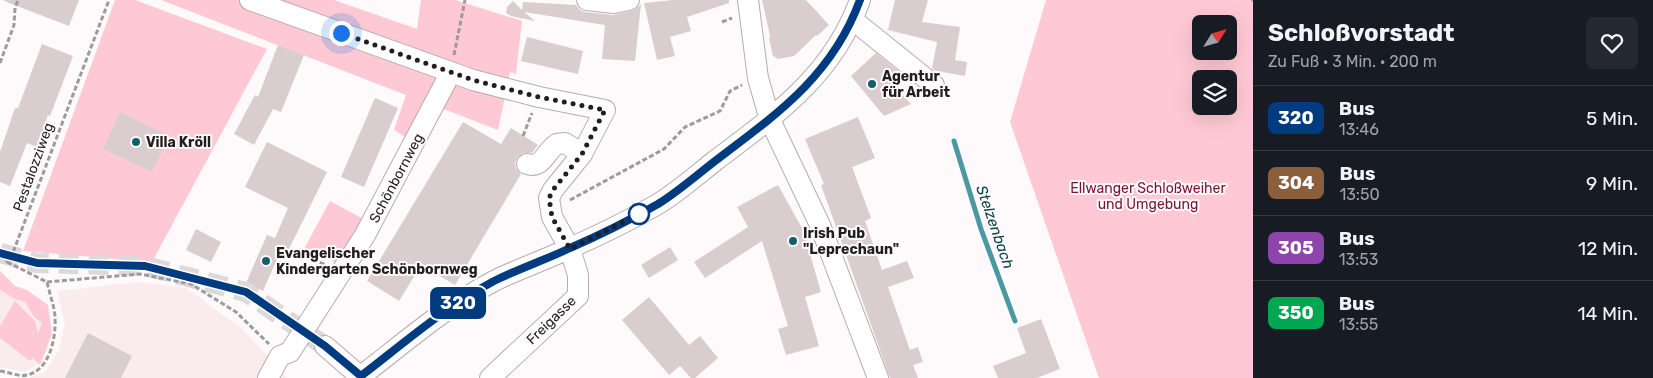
<!DOCTYPE html>
<html lang="de">
<head>
<meta charset="utf-8">
<style>
  :root { --surface:#171b24; --page:#242831; --text:#f1f3f6; --muted:#9ea1a6; --line:#363941 }
  body { margin:0; font-family:Rubik,sans-serif; background:var(--page); color:var(--text); height:100vh; display:flex; flex-direction:column; font-size:19px; white-space:nowrap }
  * { box-sizing:border-box; margin:0 }
  p { font-size:16px; color:var(--muted) }
  .icon { flex:none; width:28px; height:28px; fill:none; stroke:currentColor; stroke-width:2; stroke-linecap:round; stroke-linejoin:round }
  .map { position:relative; flex:1; overflow:hidden }
  .sheet { display:flex; flex-direction:column; background:var(--surface); width:400px }
  .sheet>* { flex:none }
  .badge { padding:0 10px; border-radius:8px; font-size:18px; line-height:32px }
  .needle { width:32px; rotate:53deg }
  .controls { position:absolute; left:1192px; top:15px; display:grid; gap:10px }
  .controls a { display:grid; place-items:center; width:45px; height:45px; border-radius:8px; background:var(--surface); box-shadow:0 5px 20px #0002; font-size:25px }
  .you { position:absolute; width:25px; height:25px; margin:-12px; border:4px solid #fff; border-radius:50%; background:#1a73e8; box-shadow:0 0 0 8px #1a73e833 }
  .map>.badge { position:absolute; translate:-50% -50%; box-shadow:0 0 0 2px #fff }
  .round { display:grid; place-items:center; flex:none; width:52px; height:52px; border-radius:8px; background:var(--page) }
  .overview { display:flex; align-items:center; justify-content:space-between; height:85px; padding:0 15px }
  h1 { font-size:24px; font-weight:700; line-height:38px }
  ul { padding:0; list-style:none }
  li { display:flex; align-items:center; gap:15px; height:65px; padding:0 15px; border-top:1px solid var(--line) }
  li div { flex:1 }
  li b { display:block; font-size:19px }
  li em { font-style:normal }
  li .badge { min-width:55px; font-weight:700; text-align:center }
  main { display:flex; flex:1; min-height:0 }
  .map>svg:first-child { display:block }
  .built { fill:#f9ebee }
  .green { fill:#fec9d4; fill-rule:evenodd }
  .lines { fill:none; stroke-linecap:round; stroke-linejoin:round }
  .stream { stroke:#4a98a1; stroke-width:5 }
  .building { fill:#dacdcf }
  .minor-tunnel { stroke:#ddd8d9; stroke-width:20; stroke-dasharray:20 10; stroke-linecap:butt }
  .minor-casing { stroke:#b8acae; stroke-width:22 }
  .path { stroke:#9f9a9b; stroke-width:3; stroke-dasharray:5 2.5; stroke-linecap:butt }
  .minor { stroke:#fff; stroke-width:20 }
  .line-casing { stroke:#fff; stroke-width:11 }
  .line { stroke:#003b80; stroke-width:8 }
  .walk { stroke:#221d1e; stroke-width:5; stroke-dasharray:0 9 }
  .poi-dot { fill:#116169; stroke:#fef9fa; stroke-width:2 }
  .stop-dot { fill:#fff; stroke:#003b80; stroke-width:2.5 }
  .labels { text-anchor:middle; stroke-width:4; stroke-linejoin:round; paint-order:stroke }
  .poi-label { font-size:14px; font-weight:bold; fill:#221d1e; stroke:#fef9fa; text-anchor:start }
  .street-label { font-size:14px; fill:#221d1e; stroke:#fef9fa }
  .park-label { font-size:14px; fill:#771438; stroke:#fef9fa }
  .water-label { font-size:15px; font-style:italic; fill:#0e4348; stroke:#fef9fa }
</style>
</head>
<body>
<main>
<div class="map">
<svg width="1253" height="378" viewBox="0 0 1253 378">
  <rect width="100%" height="100%" fill="#fef9fa"/>
  <!-- built -->
  <g class="built">
    <path d="M138 282 186 288 241 328 271 359 287 378H28L45 372 59 350 65 323 57 291Z"/>
    <path d="M0 283 47 309 51 329 45 355 35 366 25 372 0 367Z"/>
  </g>
  <!-- green -->
  <g class="green">
    <path d="M115 0H135L267 49 152 262 23 251Z"/>
    <path d="M161 0H334L417 29 421 0H455L522 21 516 74 510 72 498 130 428 103 410 140 394 130 406 95Z"/>
    <path d="M1046 0H1253V378H1099L1010 122ZM1201 24H1229V51H1201ZM1201 79H1229V106H1201Z"/>
    <path d="M330 201 365 220 340 264 304 249Z"/>
    <path d="M0 271 15 286 27 290 48 305 52 334 40 365 33 358 30 361 0 338V326L15 301 35 321 38 333 42 323 34 317 25 302 15 299 0 290Z"/>
  </g>
  <g class="lines">
    <!-- stream -->
    <path class="stream" d="M954 141 981 229 1015 321"/>
  </g>
  <!-- building -->
  <g class="building">
    <path d="M4 0H79L69 26 4 1Z"/>
    <path d="M673 0H729V3L687 17 691 31 670 37 675 56 657 60 644 3Z"/>
    <path d="M762 0H806L829 25 817 36 816 35 794 56 778 59 773 56 769 38 770 36Z"/>
    <path d="M895 0H928L922 22 960 27 955 60 967 62 965 76 936 71 932 68 937 42 888 30Z"/>
    <path d="M513 1 522 10 523 2 576 5 580 10 585 12 613 15 632 11 636 9 641 4 635 61 602 59 605 25 524 12 535 21 511 16 506 13 507 7Z"/>
    <path d="M527 37 583 51 578 74 521 61Z"/>
    <path d="M42 44 73 56 50 116 48 115 37 147 27 143 10 186 0 182V152L15 108H18Z"/>
    <path d="M278 45 304 55 281 112 273 109 254 145 234 134 255 95 258 97Z"/>
    <path d="M876 53 903 75 893 85 911 104 884 116 851 76Z"/>
    <path d="M375 98 398 108 364 187 341 177Z"/>
    <path d="M120 112 169 136 152 172 103 149Z"/>
    <path d="M858 117 875 158 852 167 871 218 865 221 882 270 907 261 914 278 888 287 910 350 918 347 923 362 913 365 918 378H890L821 185 824 184 805 139Z"/>
    <path d="M463 122 501 144 511 128 538 145 532 153H523L518 157 515 162 516 168 521 174 455 285 421 265 399 301 367 281Z"/>
    <path d="M267 142 327 172 287 253 281 250 263 291 246 283 267 235 275 238 288 208 245 187Z"/>
    <path d="M778 185 803 230 821 292 805 297 819 346 786 355 778 329 788 326 762 241 705 278 694 262 748 227 737 207Z"/>
    <path d="M196 229 221 242 211 262 186 250Z"/>
    <path d="M670 247 678 260 649 278 641 265Z"/>
    <path d="M649 297 689 345 700 336 718 358 695 378H691L680 366 669 375 622 320Z"/>
    <path d="M1041 319 1060 369 1037 378H998L993 366 1026 353 1017 328Z"/>
    <path d="M88 333 132 356 121 378H65Z"/>
  </g>
  <g class="lines">
    <!-- minor-tunnel -->
    <path class="minor-tunnel" d="M0 253 37 263 145 266 246 292 325 346"/>
    <defs>
      <g id="minor">
        <path d="M250 0 473 80 539 97 605 110 582 154 553 190 549 198 552 217 570 249 578 275V296L490 378"/>
        <path d="M587 0 614 3 629 0"/>
        <path d="M748 0 758 78 770 120 820 225 878 378"/>
        <path d="M853 20 934 85"/>
        <path d="M527 164C543 169 545 151 557 144 557 144 564 143 565 143L582 154"/>
        <path d="M325 346 362 378"/>
        <path d="M361 376C404 343 445 307 494 281 518 269 545 260 570 248 600 235 630 220 658 204 678 192 697 175 716 160 777 114 833 75 860 0"/>
        <path d="M268 378 280 356 290 352 365 235 451 72"/>
      </g>
    </defs>
    <!-- minor casing -->
    <use href="#minor" class="minor-casing"/>
    <!-- path -->
    <g class="path">
      <path d="M1252 0 1253 1"/>
      <path d="M722 22 732 18"/>
      <path d="M454 55 465 0"/>
      <path d="M0 63 14 25 15 8 18 0"/>
      <path d="M523 136 532 113"/>
      <path d="M570 200 664 149 685 127 720 111 730 91 742 85"/>
      <path d="M292 251 326 265"/>
      <path d="M0 256 9 263"/>
      <path d="M47 282 140 274 191 284 236 312 269 344"/>
      <path d="M0 371C8 372 19 377 27 375 52 370 58 330 54 309 52 300 49 291 47 282L9 263 109 0"/>
    </g>
    <!-- minor -->
    <use href="#minor" class="minor"/>
  </g>
  <g class="lines">
    <defs>
      <path id="line" d="M0 253 37 263 145 266 246 292 325 346 361 376C404 343 445 307 494 281 518 269 545 260 570 248 600 235 630 220 658 204 679 191 699 173 719 158 780 112 833 74 860 0"/>
    </defs>
    <!-- line casing -->
    <use href="#line" class="line-casing"/>
    <!-- line -->
    <use href="#line" class="line"/>
    <!-- walk -->
    <path class="walk" d="M341 33 473 80 539 97 605 110 582 154 553 190 549 198 552 217 570 249 639 214"/>
  </g>
  <!-- markers -->
  <g class="poi-dot">
    <circle cx="872" cy="84" r="5"/>
    <circle cx="136" cy="142" r="5"/>
    <circle cx="793" cy="241" r="5"/>
    <circle cx="266" cy="261" r="5"/>
  </g>
  <circle class="stop-dot" cx="639" cy="214" r="10"/>
  <g class="labels">
    <!-- poi labels -->
    <g class="poi-label">
      <text x="882" y="81">Agentur<tspan x="882" dy="16">für Arbeit</tspan></text>
      <text x="146" y="147">Villa Kröll</text>
      <text x="803" y="238">Irish Pub<tspan x="803" dy="16">"Leprechaun"</tspan></text>
      <text x="276" y="258">Evangelischer<tspan x="276" dy="16">Kindergarten Schönbornweg</tspan></text>
    </g>
    <!-- street labels -->
    <g class="street-label">
      <text transform="translate(33 167) rotate(-70)" y="5">Pestalozziweg</text>
      <text transform="translate(396 178) rotate(-62)" y="5">Schönbornweg</text>
      <text transform="translate(551 320) rotate(-44)" y="5">Freigasse</text>
    </g>
    <!-- park labels -->
    <g class="park-label">
      <text x="1148" y="193">Ellwanger Schloßweiher<tspan x="1148" dy="16">und Umgebung</tspan></text>
    </g>
    <!-- water labels -->
    <g class="water-label">
      <text transform="translate(995 227) rotate(71)" y="5">Stelzenbach</text>
    </g>
  </g>
</svg>
<div class="controls">
<a><svg class="needle" viewBox="-14 -14 28 28"><path d="M0-13l5 13h-10z" fill="#e53935"/><path d="M0 13l5-13h-10z" fill="#9ea1a6"/></svg></a>
<a><svg class="icon" aria-label="layers" viewBox="0 0 24 24"><path d="M12 4l9 5-9 5-9-5zM3 14l9 5 9-5"/></svg></a>
</div>
<div class="you" style="left:341px;top:33px"></div>
<b class="badge" style="left:458px;top:303px;background:#003b80;color:#fff">320</b>
</div>
<section class="sheet">
<div class="overview"><div><h1>Schloßvorstadt</h1><p>Zu Fuß · 3 Min. · 200 m</p></div><a class="round"><svg class="icon" aria-label="heart" viewBox="0 0 24 24"><path d="M12 20l-8-8c-3-5 5-10 8-4 3-6 11-1 8 4z"/></svg></a></div>
<ul>
<li><span class="badge" style="background:#003b80;color:#fff">320</span><div><b>Bus</b><p>13:46</p></div><em>5 Min.</em></li>
<li><span class="badge" style="background:#8b5e3c;color:#fff">304</span><div><b>Bus</b><p>13:50</p></div><em>9 Min.</em></li>
<li><span class="badge" style="background:#8e44ad;color:#fff">305</span><div><b>Bus</b><p>13:53</p></div><em>12 Min.</em></li>
<li><span class="badge" style="background:#00a651;color:#fff">350</span><div><b>Bus</b><p>13:55</p></div><em>14 Min.</em></li>
</ul>
</section>
</main>
</body>
</html>
